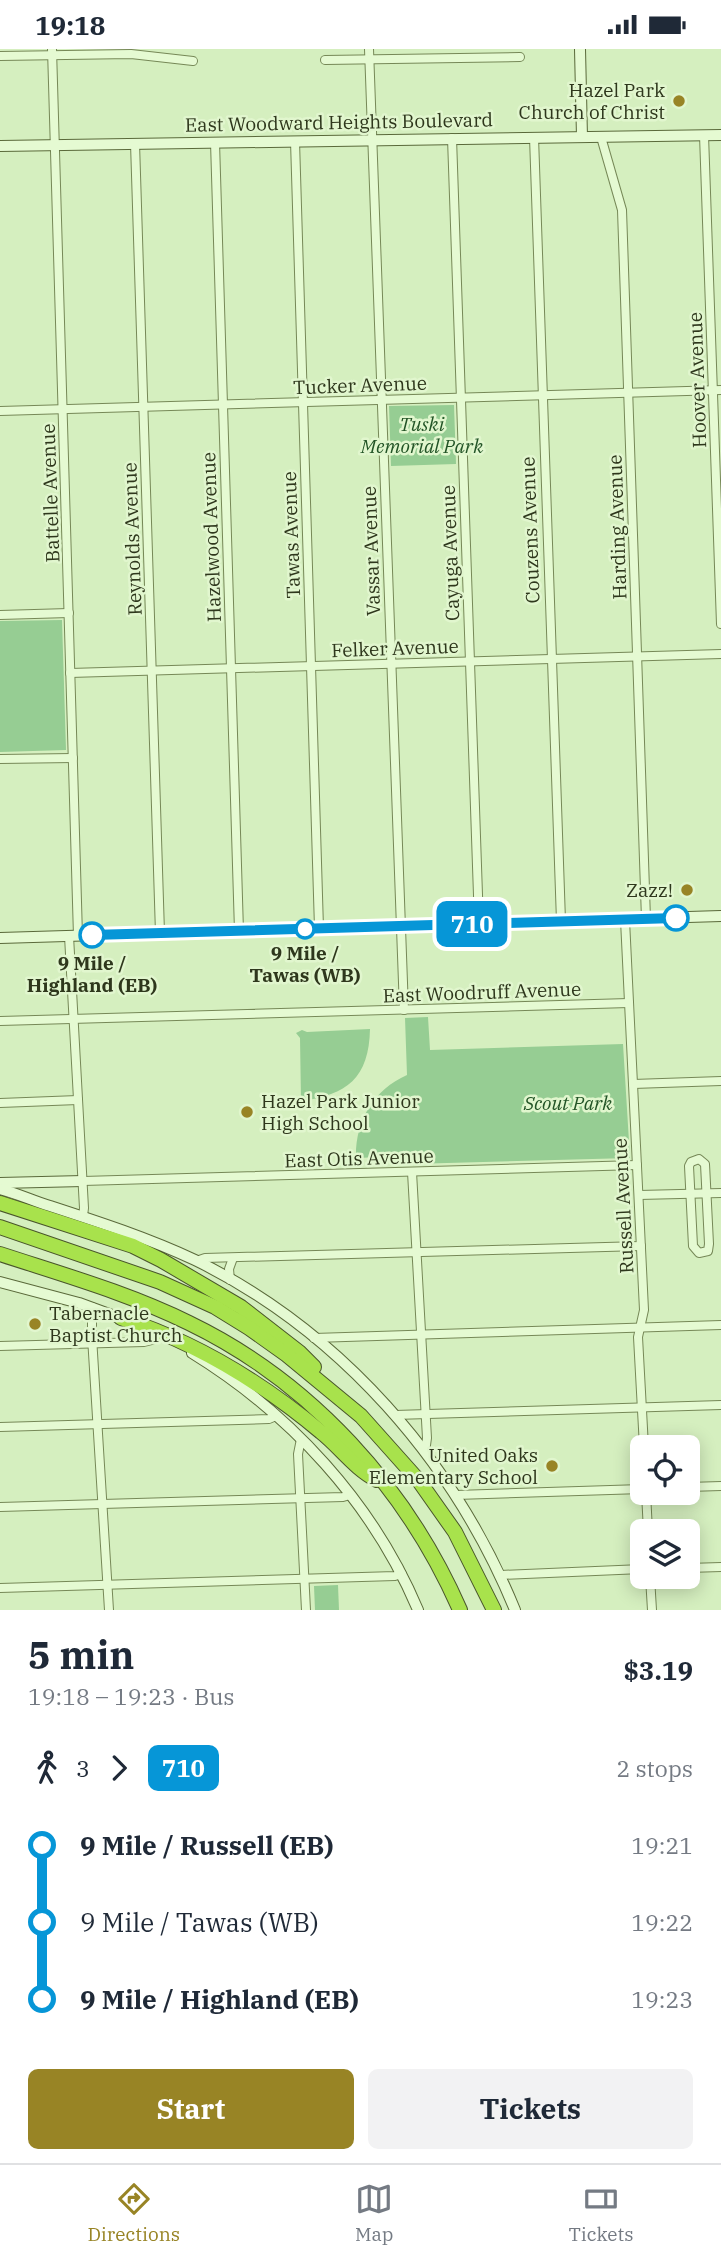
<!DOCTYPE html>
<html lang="en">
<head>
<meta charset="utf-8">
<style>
  :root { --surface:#fff; --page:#f2f2f3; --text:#1f2937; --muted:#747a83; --line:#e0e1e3; --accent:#988425 }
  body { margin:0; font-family:"IBM Plex Serif",serif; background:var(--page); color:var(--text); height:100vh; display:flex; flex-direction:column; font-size:26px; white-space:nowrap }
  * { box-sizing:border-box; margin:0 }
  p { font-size:23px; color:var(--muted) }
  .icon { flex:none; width:38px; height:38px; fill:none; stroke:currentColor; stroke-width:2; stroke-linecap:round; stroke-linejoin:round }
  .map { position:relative; height:1561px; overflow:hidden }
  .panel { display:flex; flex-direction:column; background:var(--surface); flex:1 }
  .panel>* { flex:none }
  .badge { padding:0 14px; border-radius:10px; font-size:24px; line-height:46px }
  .tools { position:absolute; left:630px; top:1386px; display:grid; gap:14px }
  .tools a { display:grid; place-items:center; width:70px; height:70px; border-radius:10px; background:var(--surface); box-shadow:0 4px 18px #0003; font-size:35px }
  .map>.badge { position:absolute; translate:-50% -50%; box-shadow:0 0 0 4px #fff }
  .legs { display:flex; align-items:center; gap:10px; height:77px; padding:0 28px; font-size:23px }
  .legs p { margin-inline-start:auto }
  .overview { display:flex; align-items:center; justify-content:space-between; height:119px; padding:0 28px }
  h1 { font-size:38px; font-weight:700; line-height:52px }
  .button { display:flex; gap:14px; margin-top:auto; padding:14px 28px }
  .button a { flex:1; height:80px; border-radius:10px; background:var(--accent); color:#fff; font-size:28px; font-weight:700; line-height:80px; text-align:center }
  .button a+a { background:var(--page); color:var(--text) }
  ul { padding:0 28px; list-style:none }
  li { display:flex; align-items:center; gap:24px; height:77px; font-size:26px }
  li i { display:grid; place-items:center; width:10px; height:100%; margin:0 9px; background:currentColor }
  li i::after { content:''; width:18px; height:18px; margin:-9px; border:5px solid; border-radius:50%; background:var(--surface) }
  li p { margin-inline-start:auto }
  li:first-child i { background:linear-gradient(#0000 50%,currentColor 0) }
  li:last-child i { background:linear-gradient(currentColor 50%,#0000 0) }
  .status { display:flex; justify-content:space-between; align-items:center; height:49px; padding:0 35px; background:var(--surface); direction:ltr }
  .status svg { height:19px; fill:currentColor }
  .tabs { display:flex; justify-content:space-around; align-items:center; height:98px; border-top:2px solid var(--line); background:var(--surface); font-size:19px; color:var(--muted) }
  .tabs a { display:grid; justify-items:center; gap:4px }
  .tabs .current { color:var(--accent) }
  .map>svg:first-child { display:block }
  .green { fill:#96cd93 }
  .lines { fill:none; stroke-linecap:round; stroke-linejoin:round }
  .street-casing { stroke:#768857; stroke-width:10 }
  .secondary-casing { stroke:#5a693a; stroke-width:12 }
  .highway-casing { stroke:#49552b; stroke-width:16 }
  .street { stroke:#e5fad2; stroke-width:8 }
  .secondary { stroke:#e5fad2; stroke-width:10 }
  .highway { stroke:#a8e24c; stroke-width:14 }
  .line-1-casing { stroke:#fff; stroke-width:16 }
  .line-1 { stroke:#0696d7; stroke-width:10 }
  .poi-dot { fill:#988425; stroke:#e1f6ce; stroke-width:2.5 }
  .stop-1-dot { fill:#fff; stroke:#0696d7; stroke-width:3.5 }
  .labels { text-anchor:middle; stroke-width:5; stroke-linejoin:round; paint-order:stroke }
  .poi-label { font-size:19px; fill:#2e371c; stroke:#e1f6ce; text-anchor:end }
  .street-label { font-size:19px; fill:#2e371c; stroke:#e1f6ce }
  .park-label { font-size:19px; font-style:italic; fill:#225426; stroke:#e1f6ce }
  .stop-label { font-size:19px; font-weight:bold; fill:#2e371c; stroke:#e1f6ce }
</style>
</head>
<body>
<div class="status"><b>19:18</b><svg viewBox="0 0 49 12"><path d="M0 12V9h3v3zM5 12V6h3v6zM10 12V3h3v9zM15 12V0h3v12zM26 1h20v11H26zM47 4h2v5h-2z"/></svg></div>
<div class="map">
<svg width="721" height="1561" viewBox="0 0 721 1561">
  <rect width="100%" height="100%" fill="#d5efbf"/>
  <!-- green -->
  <g class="green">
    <path d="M454 356 456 415 391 417 389 357Z"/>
    <path d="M62 571 66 701 0 703V572Z"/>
    <path d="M428 968 430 1001 623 995 630 1109 411 1115V1107L356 1109C355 1073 373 1041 407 1026L405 969Z"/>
    <path d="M370 980C369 1029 347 1046 301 1052L300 989 296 984 302 981 307 983Z"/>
    <path d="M338 1536 339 1561H315L314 1537Z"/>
  </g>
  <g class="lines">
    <defs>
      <g id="street">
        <path d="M52 0 78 887"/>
        <path d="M369 0 404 961"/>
        <path d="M0 7 131 5 193 12"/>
        <path d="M325 11 520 8"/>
        <path d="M704 86 721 575"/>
        <path d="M534 88 561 872"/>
        <path d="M601 88 622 161 646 870"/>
        <path d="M452 89 479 875"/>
        <path d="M295 92 319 879"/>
        <path d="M215 93 239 882"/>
        <path d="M135 94 160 884"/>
        <path d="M0 362 721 341"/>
        <path d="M0 566 69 564"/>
        <path d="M70 624 721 605"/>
        <path d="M0 710 73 709"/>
        <path d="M625 871 644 1261 638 1288 644 1398"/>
        <path d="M69 887 84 1159 83 1167"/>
        <path d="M0 972 629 954"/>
        <path d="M633 1035 721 1032"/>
        <path d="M0 1054 78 1051"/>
        <path d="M699 1110 705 1115 709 1195 708 1202 699 1204 693 1197 689 1117 691 1113Z"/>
        <path d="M412 1123 427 1389 425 1403"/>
        <path d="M83 1132 637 1116"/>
        <path d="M639 1146 721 1144"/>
        <path d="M196 1212 205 1209 641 1197"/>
        <path d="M230 1231 229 1220 233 1209"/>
        <path d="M92 1258V1288L109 1561"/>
        <path d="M314 1289 721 1276"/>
        <path d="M0 1297 144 1293 152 1291 158 1285"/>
        <path d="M395 1366 721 1356"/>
        <path d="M0 1378 269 1370 276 1367"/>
        <path d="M301 1390 298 1405 306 1561"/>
        <path d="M688 1438 721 1437"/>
        <path d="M646 1444 648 1482"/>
        <path d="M456 1446 642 1440"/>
        <path d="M0 1458 343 1448 350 1446"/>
        <path d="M688 1519 721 1518"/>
        <path d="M501 1526 642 1520"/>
        <path d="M650 1528 652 1561"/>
        <path d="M0 1539 395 1527 402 1525"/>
      </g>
      <g id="secondary">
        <path d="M580 0 582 88"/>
        <path d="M0 97 721 86"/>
        <path d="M0 889 721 867"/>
        <path d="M0 1134 83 1132"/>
        <path d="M0 1140C17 1144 33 1152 50 1157 99 1173 148 1189 195 1211 340 1282 454 1412 515 1561"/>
        <path d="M0 1233 79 1254 128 1272"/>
        <path d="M192 1304C291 1365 373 1454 418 1561"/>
      </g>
      <g id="highway">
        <path d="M0 1154 133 1197 161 1211 241 1258 299 1303 314 1318"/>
        <path d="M0 1178 160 1233 215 1258 249 1279 287 1306 361 1367 419 1432 455 1483 494 1561"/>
        <path d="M0 1205C64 1226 128 1244 189 1274 311 1333 406 1438 460 1561"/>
        <path d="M121 1269C196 1293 260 1332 321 1383 340 1398 355 1420 377 1431"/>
      </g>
    </defs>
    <!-- street casing -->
    <use href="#street" class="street-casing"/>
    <!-- secondary casing -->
    <use href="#secondary" class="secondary-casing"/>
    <!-- highway casing -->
    <use href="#highway" class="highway-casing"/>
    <!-- street -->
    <use href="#street" class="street"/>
    <!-- secondary -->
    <use href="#secondary" class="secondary"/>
    <!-- highway -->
    <use href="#highway" class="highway"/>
  </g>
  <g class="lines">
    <defs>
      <path id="line-1" d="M92 886 676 869"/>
    </defs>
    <!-- line-1 casing -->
    <use href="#line-1" class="line-1-casing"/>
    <!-- line-1 -->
    <use href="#line-1" class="line-1"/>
  </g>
  <!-- markers -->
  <g class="poi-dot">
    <circle cx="679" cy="52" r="7"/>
    <circle cx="687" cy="841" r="7"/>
    <circle cx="247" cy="1063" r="7"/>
    <circle cx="35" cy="1275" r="7"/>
    <circle cx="552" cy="1417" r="7"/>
  </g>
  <g class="stop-1-dot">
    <circle cx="676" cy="869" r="12"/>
    <circle cx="305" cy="880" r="9"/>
    <circle cx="92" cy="886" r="12"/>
  </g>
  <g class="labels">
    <!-- poi labels -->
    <g class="poi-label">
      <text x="665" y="48">Hazel Park<tspan x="665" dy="22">Church of Christ</tspan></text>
      <text x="673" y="848">Zazz!</text>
      <text x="261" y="1059" text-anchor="start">Hazel Park Junior<tspan x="261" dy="22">High School</tspan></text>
      <text x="49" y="1271" text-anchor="start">Tabernacle<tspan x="49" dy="22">Baptist Church</tspan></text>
      <text x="538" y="1413">United Oaks<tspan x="538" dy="22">Elementary School</tspan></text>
    </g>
    <!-- street labels -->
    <g class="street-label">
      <text transform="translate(339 73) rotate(-1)" y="7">East Woodward Heights Boulevard</text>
      <text transform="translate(697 331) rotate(-92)" y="7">Hoover Avenue</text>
      <text transform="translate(360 336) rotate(-2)" y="7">Tucker Avenue</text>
      <text transform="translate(50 444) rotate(-92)" y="7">Battelle Avenue</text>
      <text transform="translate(617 478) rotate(-92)" y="7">Harding Avenue</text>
      <text transform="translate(530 481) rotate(-92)" y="7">Couzens Avenue</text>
      <text transform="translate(291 486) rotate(-92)" y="7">Tawas Avenue</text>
      <text transform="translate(211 488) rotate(-92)" y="7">Hazelwood Avenue</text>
      <text transform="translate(132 490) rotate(-92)" y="7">Reynolds Avenue</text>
      <text transform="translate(371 502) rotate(-92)" y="7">Vassar Avenue</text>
      <text transform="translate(450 504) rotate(-92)" y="7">Cayuga Avenue</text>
      <text transform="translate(395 599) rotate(-2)" y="7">Felker Avenue</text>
      <text transform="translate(482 943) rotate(-2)" y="7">East Woodruff Avenue</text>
      <text transform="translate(359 1109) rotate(-2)" y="7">East Otis Avenue</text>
      <text transform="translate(623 1157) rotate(-93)" y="7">Russell Avenue</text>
    </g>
    <!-- park labels -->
    <g class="park-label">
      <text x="422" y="382">Tuski<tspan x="422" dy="22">Memorial Park</tspan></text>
      <text x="568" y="1061">Scout Park</text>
    </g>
    <!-- stop labels -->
    <g class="stop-label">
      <text x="305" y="911">9 Mile /<tspan x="305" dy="22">Tawas (WB)</tspan></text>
      <text x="92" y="921">9 Mile /<tspan x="92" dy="22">Highland (EB)</tspan></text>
    </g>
  </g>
</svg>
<div class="tools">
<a><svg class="icon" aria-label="locate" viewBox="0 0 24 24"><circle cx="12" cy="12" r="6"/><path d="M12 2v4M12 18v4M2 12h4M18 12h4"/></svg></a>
<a><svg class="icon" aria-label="layers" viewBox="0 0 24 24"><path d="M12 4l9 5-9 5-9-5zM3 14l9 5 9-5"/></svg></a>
</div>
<b class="badge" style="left:472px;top:875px;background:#0696d7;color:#fff">710</b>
</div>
<section class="panel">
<div class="overview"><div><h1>5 min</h1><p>19:18 – 19:23 · Bus</p></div><b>$3.19</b></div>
<div class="legs"><svg class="icon" aria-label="walk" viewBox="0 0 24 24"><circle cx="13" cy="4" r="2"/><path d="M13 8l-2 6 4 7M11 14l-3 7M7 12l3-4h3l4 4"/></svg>3<svg class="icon" aria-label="forward" viewBox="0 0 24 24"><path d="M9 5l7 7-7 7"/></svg><b class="badge" style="background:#0696d7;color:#fff">710</b><p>2 stops</p></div>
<ul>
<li><i style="color:#0696d7"></i><b>9 Mile / Russell (EB)</b><p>19:21</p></li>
<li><i style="color:#0696d7"></i><span>9 Mile / Tawas (WB)</span><p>19:22</p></li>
<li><i style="color:#0696d7"></i><b>9 Mile / Highland (EB)</b><p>19:23</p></li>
</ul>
<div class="button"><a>Start</a><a>Tickets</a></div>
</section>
<nav class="tabs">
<a class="current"><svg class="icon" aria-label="directions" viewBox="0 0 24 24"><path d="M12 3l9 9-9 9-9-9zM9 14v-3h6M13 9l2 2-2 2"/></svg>Directions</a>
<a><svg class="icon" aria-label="map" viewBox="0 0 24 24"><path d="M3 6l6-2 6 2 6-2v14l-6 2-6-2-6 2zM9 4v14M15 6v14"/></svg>Map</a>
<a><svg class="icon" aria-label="tickets" viewBox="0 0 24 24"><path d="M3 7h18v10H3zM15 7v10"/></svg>Tickets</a>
</nav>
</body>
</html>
